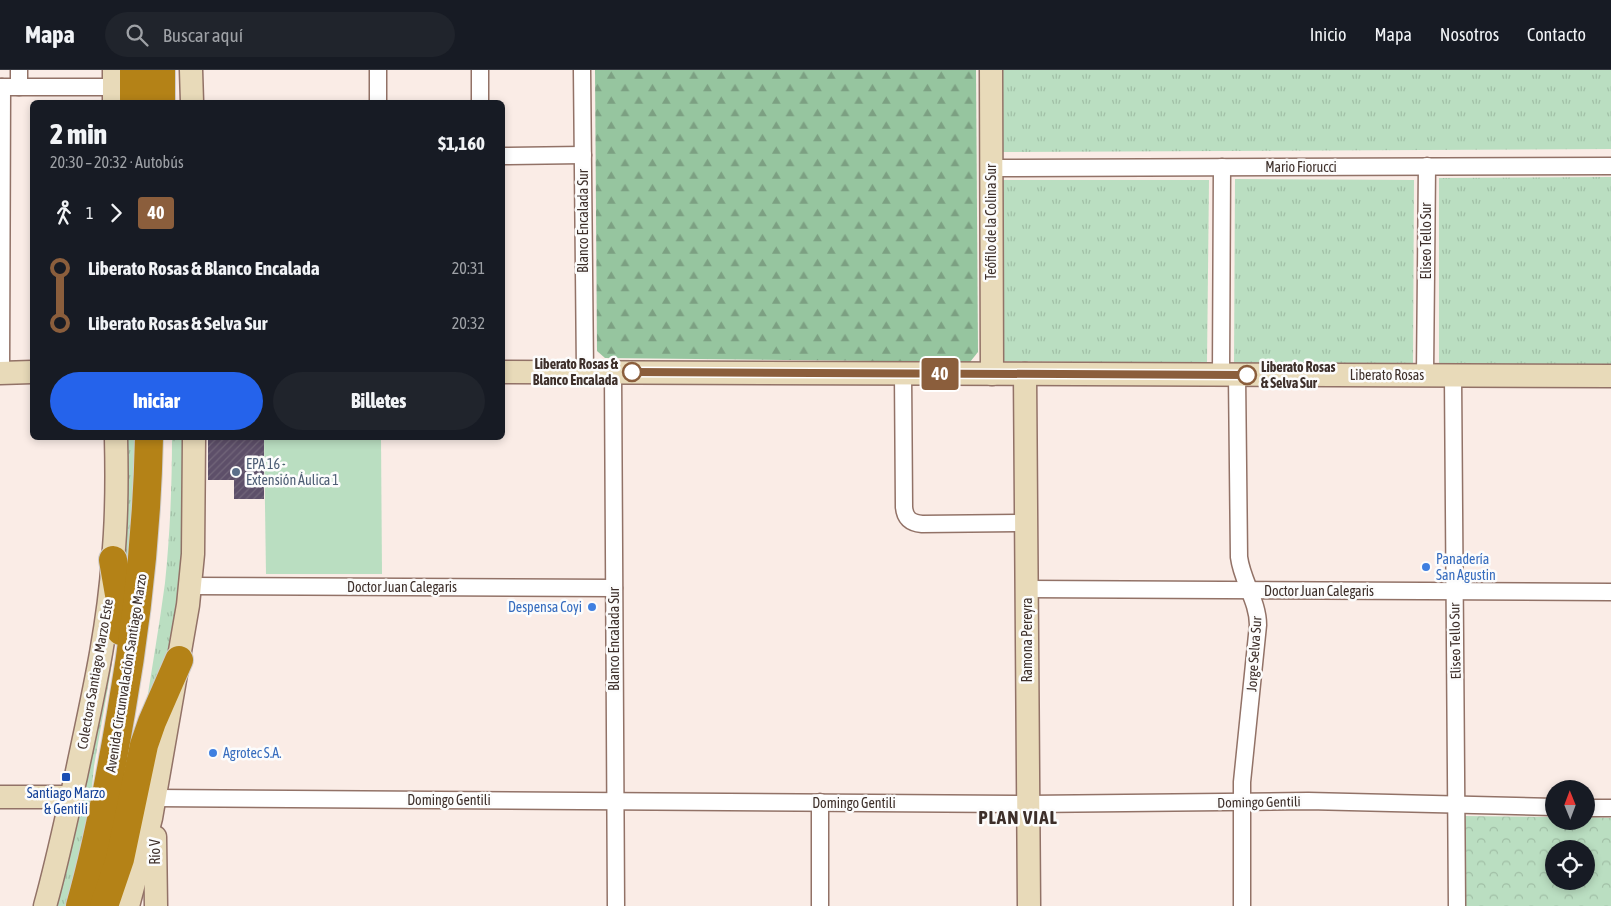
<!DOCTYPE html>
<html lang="es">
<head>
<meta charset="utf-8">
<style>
  :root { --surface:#171b24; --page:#20242c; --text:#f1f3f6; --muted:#9ea1a6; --line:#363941; --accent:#2563eb }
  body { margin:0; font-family:"Asap Condensed",sans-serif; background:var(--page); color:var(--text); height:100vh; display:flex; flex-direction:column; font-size:19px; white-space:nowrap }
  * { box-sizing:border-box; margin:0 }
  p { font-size:16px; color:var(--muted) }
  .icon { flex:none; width:28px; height:28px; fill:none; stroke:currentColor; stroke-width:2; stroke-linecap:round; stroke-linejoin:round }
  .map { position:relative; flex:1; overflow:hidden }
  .panel { position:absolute; left:30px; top:30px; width:475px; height:340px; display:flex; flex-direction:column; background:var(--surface); border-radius:8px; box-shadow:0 2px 8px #0003 }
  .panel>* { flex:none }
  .badge { padding:0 10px; border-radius:4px; font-size:18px; line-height:32px }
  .needle { width:32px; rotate:359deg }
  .buttons { position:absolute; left:1545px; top:710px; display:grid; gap:10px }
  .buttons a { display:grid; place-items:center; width:50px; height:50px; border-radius:50%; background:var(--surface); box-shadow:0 2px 8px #0003; font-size:25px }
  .map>.badge { position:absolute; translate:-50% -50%; box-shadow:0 0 0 2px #fff }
  .legs { display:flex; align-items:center; gap:8px; height:55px; padding:0 20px; font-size:16px }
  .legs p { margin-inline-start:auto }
  .overview { display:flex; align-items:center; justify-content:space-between; height:85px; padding:0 20px }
  h1 { font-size:28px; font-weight:800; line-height:38px }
  .button { display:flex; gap:10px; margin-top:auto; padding:10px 20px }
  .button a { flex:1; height:58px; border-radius:30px; background:var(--accent); color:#fff; font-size:20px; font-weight:800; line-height:58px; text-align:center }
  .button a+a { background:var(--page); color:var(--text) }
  ul { padding:0 20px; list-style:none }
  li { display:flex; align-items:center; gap:18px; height:55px; font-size:19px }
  li i { display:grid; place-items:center; width:8px; height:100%; margin:0 6px; background:currentColor }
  li i::after { content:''; width:12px; height:12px; margin:-6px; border:4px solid; border-radius:50%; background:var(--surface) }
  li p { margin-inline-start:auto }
  li:first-child i { background:linear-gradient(#0000 50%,currentColor 0) }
  li:last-child i { background:linear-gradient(currentColor 50%,#0000 0) }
  header { display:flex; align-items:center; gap:30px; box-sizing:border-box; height:70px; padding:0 25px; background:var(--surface); border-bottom:1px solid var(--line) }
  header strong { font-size:24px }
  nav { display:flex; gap:28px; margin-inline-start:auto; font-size:18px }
  .search { width:350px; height:45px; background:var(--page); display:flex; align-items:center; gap:12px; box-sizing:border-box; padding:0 18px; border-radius:28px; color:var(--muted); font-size:19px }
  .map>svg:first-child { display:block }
  .grass { fill:url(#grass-tufts) }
  .forest { fill:url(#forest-firs) }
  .park { fill:url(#park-crowns); fill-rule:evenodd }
  .pitch { fill:#badec1 }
  .building { fill:url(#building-hatch) }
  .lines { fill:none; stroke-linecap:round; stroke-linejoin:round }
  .street-casing { stroke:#927267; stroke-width:19 }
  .secondary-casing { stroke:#927267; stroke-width:25 }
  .highway-casing { stroke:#d0cdcc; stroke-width:30 }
  .street { stroke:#fff; stroke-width:16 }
  .secondary { stroke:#e8dab9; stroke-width:22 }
  .highway { stroke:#b48217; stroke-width:28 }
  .line-1-casing { stroke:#fff; stroke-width:11 }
  .line-1 { stroke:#8b5e3c; stroke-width:8 }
  .stop-1-dot { fill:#fff; stroke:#8b5e3c; stroke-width:2.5 }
  .service-dot { fill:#5c6f8a; stroke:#fcfcfc; stroke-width:2 }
  .shop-dot { fill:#3f7fe0; stroke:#fcfcfc; stroke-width:2 }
  .transit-dot { fill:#1a4fb4; stroke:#fcfcfc; stroke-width:2 }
  .labels { text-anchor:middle; stroke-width:5; stroke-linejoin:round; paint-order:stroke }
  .street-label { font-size:14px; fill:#3d2f2a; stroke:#fcfcfc }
  .stop-label { font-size:14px; font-weight:bold; fill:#3d2f2a; stroke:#fcfcfc; text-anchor:end }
  .service-label { font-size:14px; fill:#4e5e75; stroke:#fcfcfc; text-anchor:start }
  .shop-label { font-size:14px; fill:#366cbe; stroke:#fcfcfc; text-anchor:start }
  .transit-label { font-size:14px; fill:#164399; stroke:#fcfcfc }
  .district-label { font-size:19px; font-weight:bold; letter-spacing:1px; fill:#3d2f2a; stroke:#fcfcfc }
</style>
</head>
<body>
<header>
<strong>Mapa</strong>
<div class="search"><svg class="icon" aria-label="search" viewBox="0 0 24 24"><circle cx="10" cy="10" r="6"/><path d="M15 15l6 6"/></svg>Buscar aquí</div>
<nav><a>Inicio</a><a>Mapa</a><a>Nosotros</a><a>Contacto</a></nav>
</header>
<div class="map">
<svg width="1611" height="836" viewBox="0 0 1611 836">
  <defs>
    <pattern id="grass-tufts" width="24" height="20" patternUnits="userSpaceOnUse" patternTransform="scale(1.25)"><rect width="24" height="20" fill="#badec1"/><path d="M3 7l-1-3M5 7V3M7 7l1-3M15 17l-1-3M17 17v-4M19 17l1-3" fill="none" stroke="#a1bfa6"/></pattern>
    <pattern id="forest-firs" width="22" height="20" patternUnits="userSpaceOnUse" patternTransform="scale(1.25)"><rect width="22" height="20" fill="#96c59f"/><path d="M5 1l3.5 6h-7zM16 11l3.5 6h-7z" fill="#7ca082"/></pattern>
    <pattern id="park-crowns" width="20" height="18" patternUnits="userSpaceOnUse" patternTransform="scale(1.25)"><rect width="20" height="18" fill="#badec1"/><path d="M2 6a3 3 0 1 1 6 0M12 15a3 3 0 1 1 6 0" fill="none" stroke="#a1bfa6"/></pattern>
    <pattern id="building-hatch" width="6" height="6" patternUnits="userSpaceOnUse" patternTransform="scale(1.25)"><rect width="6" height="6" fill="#5d4f69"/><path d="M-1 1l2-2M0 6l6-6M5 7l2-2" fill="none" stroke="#72667a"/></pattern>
  </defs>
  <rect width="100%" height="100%" fill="#faece6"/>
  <!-- grass -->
  <g class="grass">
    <path d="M1002 0H1611V79L1002 82Z"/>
    <path d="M1611 107V296L1439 295V108Z"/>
    <path d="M1235 109 1414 110 1413 295 1234 294Z"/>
    <path d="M1002 110H1209L1207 293 1003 291Z"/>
    <path d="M123 368H141L126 540Z"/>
    <path d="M172 368H187L180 550 144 649C151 603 159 558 165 513 170 464 172 416 172 368Z"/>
    <path d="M116 557 111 600 94 696 87 771 72 836H52Z"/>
  </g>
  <!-- forest -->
  <path class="forest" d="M595 0H976L978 282 970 292 605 288 597 281Z"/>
  <!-- park -->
  <path class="park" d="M1464 746 1554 747V751H1586V747L1611 748V836H1463ZM1554 779H1586V811H1554Z"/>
  <!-- pitch -->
  <path class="pitch" d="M264 368H381L382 504H266Z"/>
  <!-- building -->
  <path class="building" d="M208 368H264V429H234V410H208Z"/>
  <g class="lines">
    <defs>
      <g id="street">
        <path d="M19 0V17"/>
        <path d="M378 0V32"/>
        <path d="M480 0V32"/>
        <path d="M582 0 585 302"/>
        <path d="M0 17H114"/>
        <path d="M502 86 583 85"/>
        <path d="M991 98 1611 96"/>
        <path d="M613 302 616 836"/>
        <path d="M1 303 2 17"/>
        <path d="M903 303 904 437C905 449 911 453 922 454L1026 453"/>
        <path d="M1221 305 1222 97"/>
        <path d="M1237 305 1239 487C1242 511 1258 531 1258 555L1242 712V836"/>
        <path d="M1425 305 1427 96"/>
        <path d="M1453 306 1457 836"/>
        <path d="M191 516 614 518"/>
        <path d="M1026 519 1611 522"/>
        <path d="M155 728 1028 734 1308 731 1554 737"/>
        <path d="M820 732V836"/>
        <path d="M1586 738H1611"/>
      </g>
      <g id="secondary">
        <path d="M114 0V32"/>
        <path d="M191 0 192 32"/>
        <path d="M991 0 992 304"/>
        <path d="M502 302 1611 306"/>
        <path d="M0 303 32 302"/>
        <path d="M1025 304 1029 836"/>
        <path d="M0 727H71"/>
        <path d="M155 767 156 836"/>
        <path d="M45 836C57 793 66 750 76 706 91 634 108 563 113 489 117 449 117 408 116 368"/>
        <path d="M128 836 151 748 188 535 193 484 194 368"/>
      </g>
      <g id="highway">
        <path d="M134 0V32"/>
        <path d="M161 0V32"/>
        <path d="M113 490 121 536V561"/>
        <path d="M80 836C98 773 110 708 121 643 137 552 147 460 149 368"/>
        <path d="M104 836 120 789 144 675 152 652 179 590"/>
      </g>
    </defs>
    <!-- street casing -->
    <use href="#street" class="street-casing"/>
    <!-- secondary casing -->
    <use href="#secondary" class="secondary-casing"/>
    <!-- highway casing -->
    <use href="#highway" class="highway-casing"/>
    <!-- street -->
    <use href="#street" class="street"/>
    <!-- secondary -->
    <use href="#secondary" class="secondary"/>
    <!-- highway -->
    <use href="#highway" class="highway"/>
  </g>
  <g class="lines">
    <defs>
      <path id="line-1" d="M632 302 1247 305"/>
    </defs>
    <!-- line-1 casing -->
    <use href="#line-1" class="line-1-casing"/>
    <!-- line-1 -->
    <use href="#line-1" class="line-1"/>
  </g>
  <!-- markers -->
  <g class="stop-1-dot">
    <circle cx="632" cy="302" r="9"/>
    <circle cx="1247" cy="305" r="9"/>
  </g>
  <circle class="service-dot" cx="236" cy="402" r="5"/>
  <g class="shop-dot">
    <circle cx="1426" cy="497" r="5"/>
    <circle cx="592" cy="537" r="5"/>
    <circle cx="213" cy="683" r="5"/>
  </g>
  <rect class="transit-dot" x="61" y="702" width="10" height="10" rx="2.5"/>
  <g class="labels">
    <!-- street labels -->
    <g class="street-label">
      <text x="1301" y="102">Mario Fiorucci</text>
      <text transform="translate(583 151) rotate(-90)" y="5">Blanco Encalada Sur</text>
      <text transform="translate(991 152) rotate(-90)" y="5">Teófilo de la Colina Sur</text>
      <text transform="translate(1426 171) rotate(-90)" y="5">Eliseo Tello Sur</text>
      <text x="1387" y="310">Liberato Rosas</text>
      <text x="402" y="522">Doctor Juan Calegaris</text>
      <text x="1319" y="526">Doctor Juan Calegaris</text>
      <text transform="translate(614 569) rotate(-90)" y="5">Blanco Encalada Sur</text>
      <text transform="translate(1027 570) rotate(-90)" y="5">Ramona Pereyra</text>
      <text transform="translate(1455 571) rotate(-91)" y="5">Eliseo Tello Sur</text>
      <text transform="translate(1254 584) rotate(-86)" y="5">Jorge Selva Sur</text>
      <text transform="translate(126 603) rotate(-81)" y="5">Avenida Circunvalación Santiago Marzo</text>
      <text transform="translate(95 604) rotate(-80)" y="5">Colectora Santiago Marzo Este</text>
      <text x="449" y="735">Domingo Gentili</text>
      <text transform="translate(1259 732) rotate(-1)" y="5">Domingo Gentili</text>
      <text x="854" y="738">Domingo Gentili</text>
      <text transform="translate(155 782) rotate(-90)" y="5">Río V</text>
    </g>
    <!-- stop labels -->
    <g class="stop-label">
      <text x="618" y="299">Liberato Rosas &amp;<tspan x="618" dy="16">Blanco Encalada</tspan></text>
      <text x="1261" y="302" text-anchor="start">Liberato Rosas<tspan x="1261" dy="16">&amp; Selva Sur</tspan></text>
    </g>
    <!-- service labels -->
    <g class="service-label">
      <text x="246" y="399">EPA 16 -<tspan x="246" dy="16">Extensión Áulica 1</tspan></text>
    </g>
    <!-- shop labels -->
    <g class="shop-label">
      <text x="1436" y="494">Panadería<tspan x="1436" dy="16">San Agustin</tspan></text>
      <text x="582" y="542" text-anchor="end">Despensa Coyi</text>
      <text x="223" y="688">Agrotec S.A.</text>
    </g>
    <!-- transit labels -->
    <g class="transit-label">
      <text x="66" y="728">Santiago Marzo<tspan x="66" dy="16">&amp; Gentili</tspan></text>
    </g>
    <!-- district labels -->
    <g class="district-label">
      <text x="1018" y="754">PLAN VIAL</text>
    </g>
  </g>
</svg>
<div class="buttons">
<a><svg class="needle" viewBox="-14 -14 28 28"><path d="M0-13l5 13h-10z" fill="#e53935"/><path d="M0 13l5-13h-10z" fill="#9ea1a6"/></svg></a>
<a><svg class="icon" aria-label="locate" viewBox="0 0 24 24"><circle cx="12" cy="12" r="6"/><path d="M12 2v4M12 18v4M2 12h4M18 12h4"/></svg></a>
</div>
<b class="badge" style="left:940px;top:304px;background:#8b5e3c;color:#fff">40</b>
<section class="panel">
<div class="overview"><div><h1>2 min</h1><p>20:30 – 20:32 · Autobús</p></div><b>$1,160</b></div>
<div class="legs"><svg class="icon" aria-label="walk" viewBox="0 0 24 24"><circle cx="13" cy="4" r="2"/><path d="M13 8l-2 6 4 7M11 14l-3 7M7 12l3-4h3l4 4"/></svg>1<svg class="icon" aria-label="forward" viewBox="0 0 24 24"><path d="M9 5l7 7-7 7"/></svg><b class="badge" style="background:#8b5e3c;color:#fff">40</b></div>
<ul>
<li><i style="color:#8b5e3c"></i><b>Liberato Rosas &amp; Blanco Encalada</b><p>20:31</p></li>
<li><i style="color:#8b5e3c"></i><b>Liberato Rosas &amp; Selva Sur</b><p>20:32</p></li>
</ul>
<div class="button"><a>Iniciar</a><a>Billetes</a></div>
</section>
</div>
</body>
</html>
